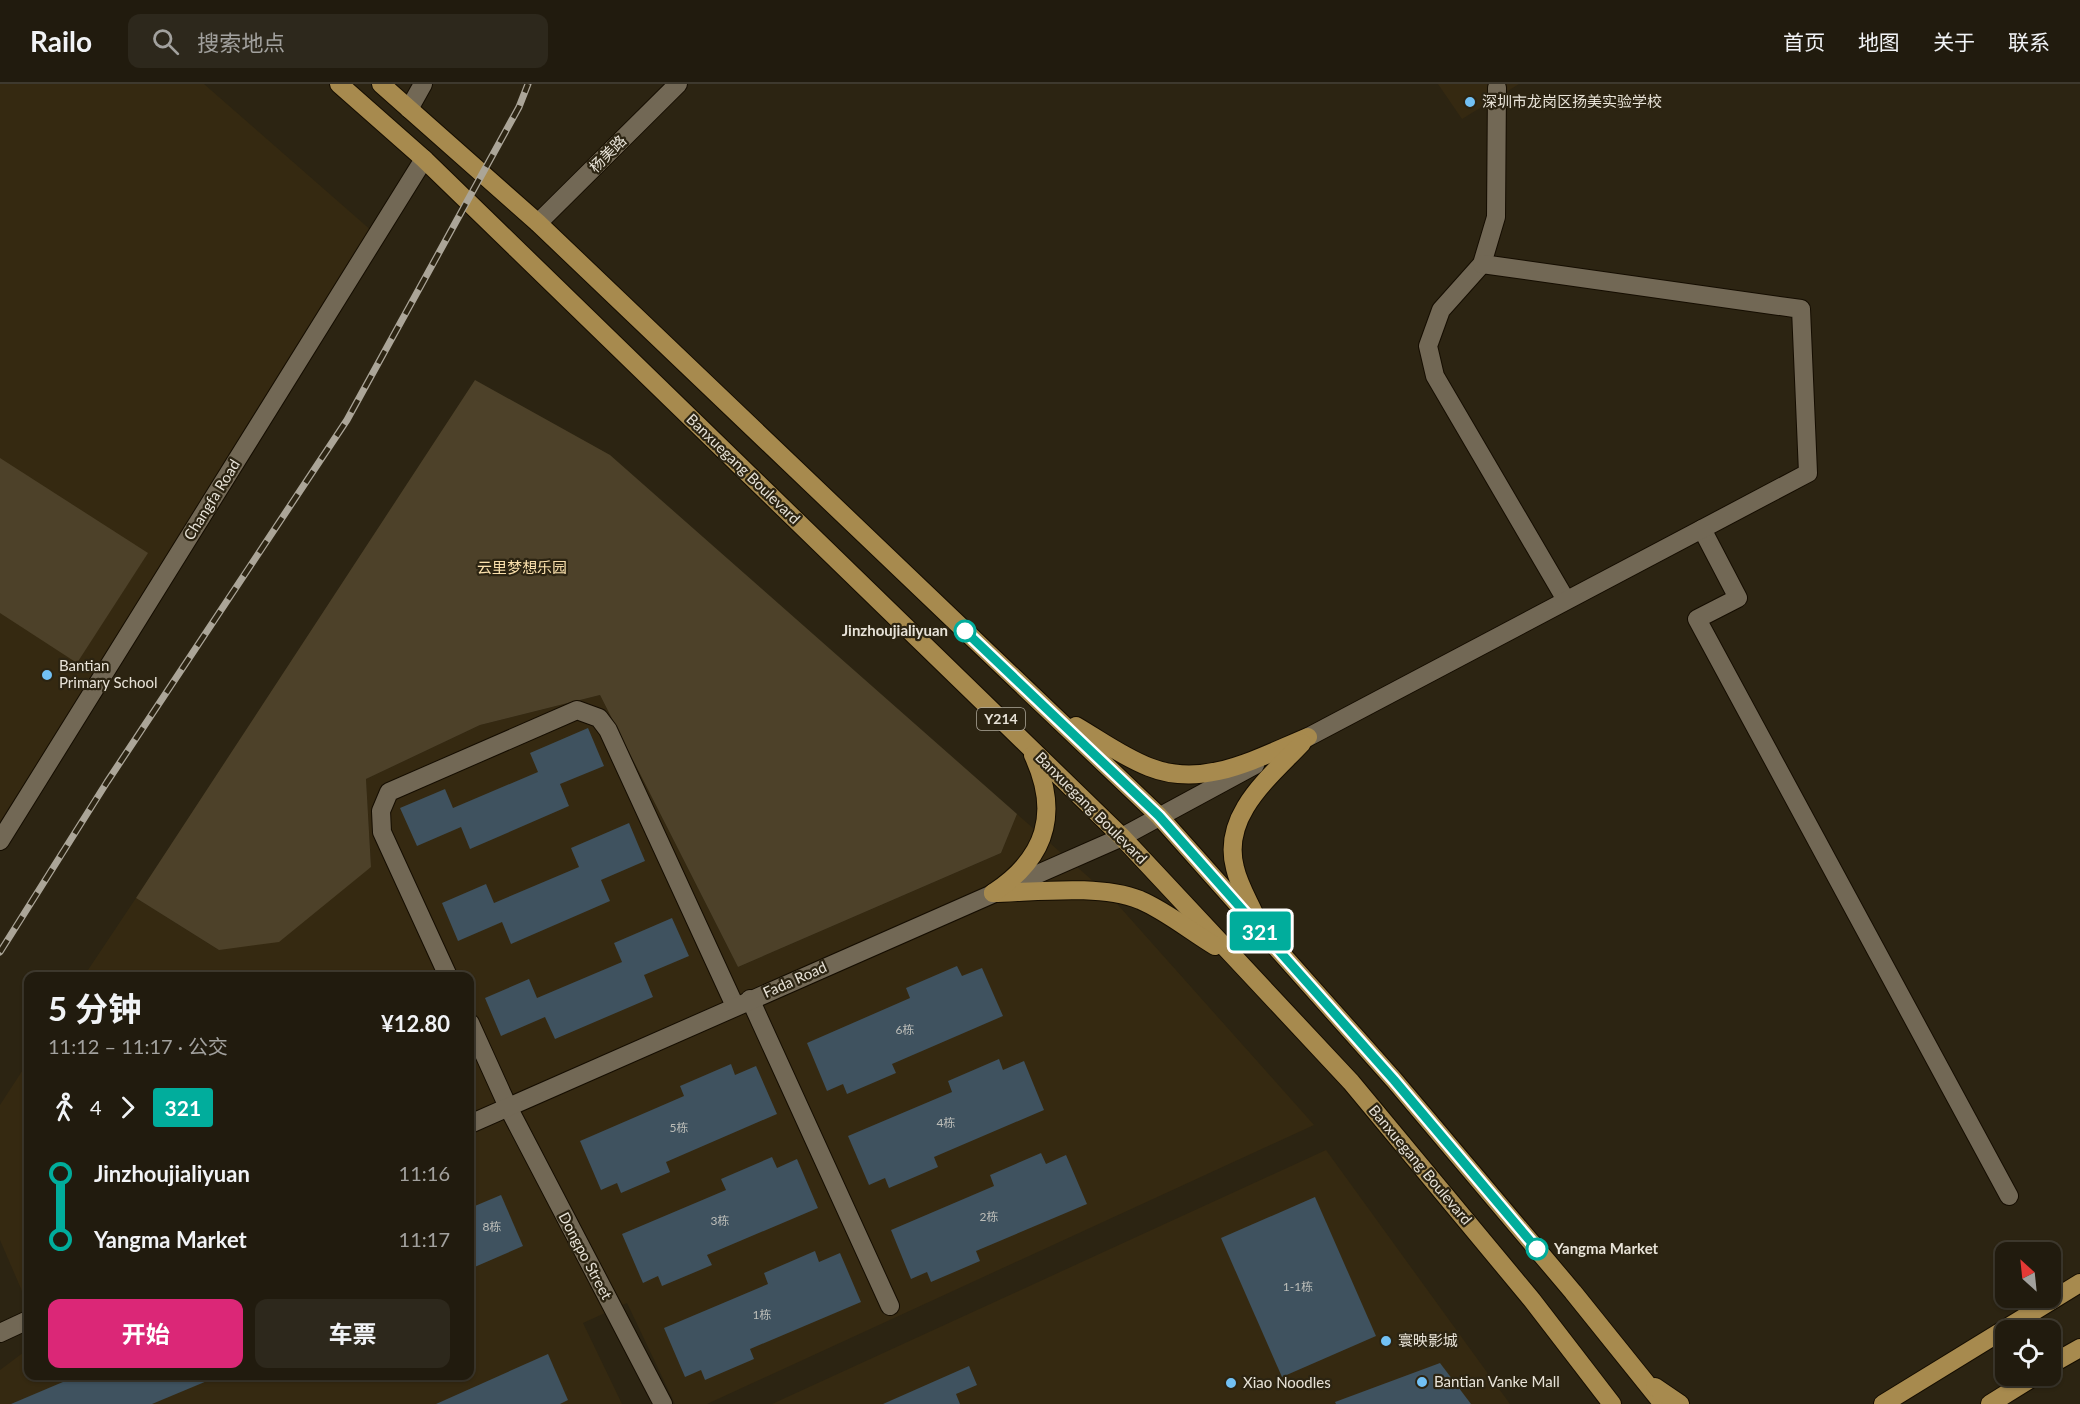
<!DOCTYPE html>
<html lang="zh">
<head>
<meta charset="utf-8">
<style>
  :root { --surface:#211b0e; --page:#2d281c; --text:#f1f3f6; --muted:#a2a19e; --line:#3e392e; --accent:#db2777 }
  body { margin:0; font-family:Lato,"Noto Sans SC",sans-serif; background:var(--page); color:var(--text); height:100vh; display:flex; flex-direction:column; font-size:22px; white-space:nowrap }
  * { box-sizing:border-box; margin:0 }
  p { font-size:20px; color:var(--muted) }
  .icon { flex:none; width:33px; height:33px; fill:none; stroke:currentColor; stroke-width:2; stroke-linecap:round; stroke-linejoin:round }
  .map { position:relative; flex:1; overflow:hidden }
  .drawer { position:absolute; left:24px; top:888px; width:450px; height:408px; display:flex; flex-direction:column; background:var(--surface); border-radius:12px; box-shadow:0 2px 4px #0004,0 0 0 2px var(--line) }
  .drawer>* { flex:none }
  .badge { padding:0 12px; border-radius:4px; font-size:21px; line-height:39px }
  .needle { width:39px; rotate:333deg }
  .fabs { position:absolute; left:1995px; top:1158px; display:grid; gap:12px }
  .fabs a { display:grid; place-items:center; width:66px; height:66px; border-radius:12px; background:var(--surface); box-shadow:0 2px 4px #0004,0 0 0 2px var(--line); font-size:30px }
  .map>.badge { position:absolute; translate:-50% -50%; box-shadow:0 0 0 3px #fff }
  .legs { display:flex; align-items:center; gap:9px; height:66px; padding:0 24px; font-size:20px }
  .legs p { margin-inline-start:auto }
  .summary { display:flex; align-items:center; justify-content:space-between; height:102px; padding:0 24px }
  h1 { font-size:33px; font-weight:700; line-height:45px }
  .primary-button { display:flex; gap:12px; margin-top:auto; padding:12px 24px }
  .primary-button a { flex:1; height:69px; border-radius:12px; background:var(--accent); color:#fff; font-size:24px; font-weight:700; line-height:69px; text-align:center }
  .primary-button a+a { background:var(--page); color:var(--text) }
  ul { padding:0 24px; list-style:none }
  li { display:flex; align-items:center; gap:21px; height:66px; font-size:22px }
  li i { display:grid; place-items:center; width:9px; height:100%; margin:0 8px; background:currentColor }
  li i::after { content:''; width:15px; height:15px; margin:-8px; border:4px solid; border-radius:50%; background:var(--surface) }
  li p { margin-inline-start:auto }
  li:first-child i { background:linear-gradient(#0000 50%,currentColor 0) }
  li:last-child i { background:linear-gradient(currentColor 50%,#0000 0) }
  header { display:flex; align-items:center; gap:36px; box-sizing:border-box; height:84px; padding:0 30px; background:var(--surface); border-bottom:2px solid var(--line) }
  header strong { font-size:28px }
  nav { display:flex; gap:33px; margin-inline-start:auto; font-size:21px }
  .search { width:420px; height:54px; background:var(--page); display:flex; align-items:center; gap:15px; box-sizing:border-box; padding:0 21px; border-radius:12px; color:var(--muted); font-size:22px }
  .map>svg:first-child { display:block }
  .built { fill:#352911 }
  .green { fill:#4d4129 }
  .building { fill:#3f525f }
  .lines { fill:none; stroke-linecap:round; stroke-linejoin:round }
  .minor-casing { stroke:#150d01; stroke-width:20 }
  .major-casing { stroke:#150d01; stroke-width:20 }
  .minor { stroke:#726855; stroke-width:18 }
  .major { stroke:#a78a4e; stroke-width:18 }
  .rail-casing { stroke:#aba598; stroke-width:7 }
  .rail { stroke:#2c2412; stroke-width:4.5; stroke-dasharray:14; stroke-linecap:butt }
  .line-1-casing { stroke:#fff; stroke-width:14 }
  .line-1 { stroke:#01ad9c; stroke-width:9 }
  .poi-dot { fill:#72c1f5; stroke:#2c2412; stroke-width:2 }
  .stop-1-dot { fill:#fff; stroke:#01ad9c; stroke-width:3 }
  .labels { text-anchor:middle; stroke-width:4.5; stroke-linejoin:round; paint-order:stroke }
  .number-label { font-size:12px; fill:#bdbeb9 }
  .shield { fill:#2c2412; stroke:#afa99c; stroke-width:1.5 }
  .shield-label { font-size:14px; font-weight:bold; fill:#e7e2d7 }
  .poi-label { font-size:15px; fill:#e7e2d7; stroke:#2c2412; text-anchor:start }
  .street-label { font-size:15px; fill:#e7e2d7; stroke:#2c2412 }
  .park-label { font-size:15px; fill:#fbe1ad; stroke:#2c2412 }
  .stop-label { font-size:15px; font-weight:bold; fill:#e7e2d7; stroke:#2c2412; text-anchor:end }
</style>
</head>
<body>
<header>
<strong>Railo</strong>
<div class="search"><svg class="icon" aria-label="search" viewBox="0 0 24 24"><circle cx="10" cy="10" r="6"/><path d="M15 15l6 6"/></svg>搜索地点</div>
<nav><a>首页</a><a>地图</a><a>关于</a><a>联系</a></nav>
</header>
<div class="map">
<svg width="2080" height="1320" viewBox="0 0 2080 1320">
  <rect width="100%" height="100%" fill="#2c2412"/>
  <!-- built -->
  <g class="built">
    <path d="M0 0H204L373 148 0 739Z"/>
    <path d="M1438 0H1519L1462 35Z"/>
    <path d="M600 611 738 883 1001 769 1017 730 1110 812 1314 1041 707 1320H675L627 1219 583 1239 622 1320H0V1286L28 1265V1292H470V892H84L136 814 219 866 371 783 366 695 480 641Z"/>
    <path d="M28 978V1221L0 1156V1021Z"/>
    <path d="M1326 1066 1510 1320H772Z"/>
  </g>
  <!-- green -->
  <g class="green">
    <path d="M475 296 610 371 1017 730 1001 769 738 883 600 611 480 641 366 695 371 783 279 858 219 866 136 814Z"/>
    <path d="M0 374 148 469 77 579 0 529Z"/>
  </g>
  <!-- building -->
  <g class="building">
    <path d="M588 644 604 682 560 700 569 722 470 765 461 743 417 762 400 724 445 705 453 724 538 688 530 669Z"/>
    <path d="M629 739 645 777 601 796 610 817 511 860 502 838 458 857 442 819 486 800 494 819 579 783 571 764Z"/>
    <path d="M672 834 689 872 644 891 653 913 555 955 545 933 501 952 485 914 529 895 537 914 622 878 614 859Z"/>
    <path d="M957 882 962 892 982 884 1003 932 892 980 896 989 847 1010 843 1000 827 1007 807 959 910 914 906 904Z"/>
    <path d="M999 975 1003 986 1024 977 1044 1026 934 1073 938 1083 889 1104 885 1094 869 1101 848 1052 952 1008 948 997Z"/>
    <path d="M731 980 735 991 756 982 777 1030 666 1078 670 1088 621 1109 617 1099 601 1106 580 1057 684 1012 680 1002Z"/>
    <path d="M1041 1069 1046 1080 1066 1071 1087 1120 976 1167 980 1177 931 1198 927 1188 911 1195 891 1146 994 1102 990 1091Z"/>
    <path d="M772 1073 777 1084 797 1075 818 1124 707 1171 712 1181 662 1202 658 1192 643 1199 622 1150 726 1106 721 1095Z"/>
    <path d="M501 1111 523 1162 470 1185V1124Z"/>
    <path d="M1315 1113 1376 1252 1282 1293 1221 1154Z"/>
    <path d="M815 1167 819 1178 840 1169 861 1218 750 1265 754 1275 705 1296 701 1286 685 1293 664 1244 768 1200 764 1189Z"/>
    <path d="M548 1270 568 1316 560 1320H436Z"/>
    <path d="M1440 1279 1471 1320H1336L1335 1318Z"/>
    <path d="M969 1282 977 1301 956 1310 960 1320H883Z"/>
    <path d="M77 1292H219L152 1320H11Z"/>
  </g>
  <g class="lines">
    <defs>
      <g id="minor">
        <path d="M1497 4 1496 133 1482 180 1441 226 1428 262 1435 292 1566 516"/>
        <path d="M409 25 423 0"/>
        <path d="M538 139 678 0"/>
        <path d="M1702 445 1738 514 1697 535 2009 1112"/>
        <path d="M1295 660 1808 389 1801 225 1482 180"/>
        <path d="M0 757 424 75"/>
        <path d="M448 892 382 748 381 727 389 708 577 626 599 634 608 646 735 922"/>
        <path d="M750 915 890 1222"/>
        <path d="M470 939 508 1023 663 1320"/>
        <path d="M470 1040 1122 753 1255 681"/>
        <path d="M0 1249 28 1236"/>
      </g>
      <g id="major">
        <path d="M339 0 424 75 1122 753 1351 998 1532 1216 1612 1320"/>
        <path d="M381 0 538 139 1159 732 1394 996 1573 1208 1663 1320"/>
        <path d="M1076 642C1100 656 1123 673 1149 683 1204 705 1257 674 1308 653"/>
        <path d="M993 809C1037 808 1099 800 1140 816 1166 827 1190 847 1215 862"/>
        <path d="M993 809C1046 774 1060 729 1033 671"/>
        <path d="M1257 836C1250 819 1239 802 1235 784 1221 731 1270 693 1302 659"/>
        <path d="M2050 1281 2080 1264"/>
        <path d="M1655 1303 1680 1320"/>
        <path d="M1883 1320 2080 1199"/>
        <path d="M1990 1320 2035 1292"/>
      </g>
    </defs>
    <!-- minor casing -->
    <use href="#minor" class="minor-casing"/>
    <!-- major casing -->
    <use href="#major" class="major-casing"/>
    <!-- minor -->
    <use href="#minor" class="minor"/>
    <!-- major -->
    <use href="#major" class="major"/>
    <defs>
      <path id="rail" d="M0 868 107 698 347 336 519 23 528 0"/>
    </defs>
    <!-- rail casing -->
    <use href="#rail" class="rail-casing"/>
    <!-- rail -->
    <use href="#rail" class="rail"/>
  </g>
  <g class="lines">
    <defs>
      <path id="line-1" d="M965 547 1159 732 1394 996 1537 1165"/>
    </defs>
    <!-- line-1 casing -->
    <use href="#line-1" class="line-1-casing"/>
    <!-- line-1 -->
    <use href="#line-1" class="line-1"/>
  </g>
  <!-- markers -->
  <g class="poi-dot">
    <circle cx="1470" cy="18" r="6"/>
    <circle cx="47" cy="591" r="6"/>
    <circle cx="1386" cy="1257" r="6"/>
    <circle cx="1422" cy="1298" r="6"/>
    <circle cx="1231" cy="1299" r="6"/>
  </g>
  <g class="stop-1-dot">
    <circle cx="965" cy="547" r="10"/>
    <circle cx="1537" cy="1165" r="10"/>
  </g>
  <g class="labels">
    <!-- number labels -->
    <g class="number-label">
      <text x="905" y="950">6栋</text>
      <text x="946" y="1043">4栋</text>
      <text x="679" y="1048">5栋</text>
      <text x="989" y="1137">2栋</text>
      <text x="720" y="1141">3栋</text>
      <text x="492" y="1147">8栋</text>
      <text x="1298" y="1207">1-1栋</text>
      <text x="762" y="1235">1栋</text>
    </g>
    <!-- shield labels -->
    <rect class="shield" x="977" y="624" width="48" height="22" rx="4.5"/>
    <g class="shield-label">
      <text x="1001" y="640">Y214</text>
    </g>
    <!-- poi labels -->
    <g class="poi-label">
      <text x="1482" y="23">深圳市龙岗区扬美实验学校</text>
      <text x="59" y="587">Bantian<tspan x="59" dy="17">Primary School</tspan></text>
      <text x="1398" y="1262">寰映影城</text>
      <text x="1434" y="1303">Bantian Vanke Mall</text>
      <text x="1243" y="1304">Xiao Noodles</text>
    </g>
    <!-- street labels -->
    <g class="street-label">
      <text transform="translate(608 70) rotate(-45)" y="5">杨美路</text>
      <text transform="translate(743 385) rotate(44)" y="5">Banxuegang Boulevard</text>
      <text transform="translate(212 416) rotate(-58)" y="5">Changfa Road</text>
      <text transform="translate(1091 724) rotate(45)" y="5">Banxuegang Boulevard</text>
      <text transform="translate(795 896) rotate(-24)" y="5">Fada Road</text>
      <text transform="translate(1420 1081) rotate(50)" y="5">Banxuegang Boulevard</text>
      <text transform="translate(585 1172) rotate(62)" y="5">Dongpo Street</text>
    </g>
    <!-- park labels -->
    <g class="park-label">
      <text x="522" y="489">云里梦想乐园</text>
    </g>
    <!-- stop labels -->
    <g class="stop-label">
      <text x="948" y="552">Jinzhoujialiyuan</text>
      <text x="1554" y="1170" text-anchor="start">Yangma Market</text>
    </g>
  </g>
</svg>
<div class="fabs">
<a><svg class="needle" viewBox="-14 -14 28 28"><path d="M0-13l5 13h-10z" fill="#e53935"/><path d="M0 13l5-13h-10z" fill="#a2a19e"/></svg></a>
<a><svg class="icon" aria-label="locate" viewBox="0 0 24 24"><circle cx="12" cy="12" r="6"/><path d="M12 2v4M12 18v4M2 12h4M18 12h4"/></svg></a>
</div>
<b class="badge" style="left:1260px;top:847px;background:#01ad9c;color:#fff">321</b>
<section class="drawer">
<div class="summary"><div><h1>5 分钟</h1><p>11:12 – 11:17 · 公交</p></div><b>¥12.80</b></div>
<div class="legs"><svg class="icon" aria-label="walk" viewBox="0 0 24 24"><circle cx="13" cy="4" r="2"/><path d="M13 8l-2 6 4 7M11 14l-3 7M7 12l3-4h3l4 4"/></svg>4<svg class="icon" aria-label="forward" viewBox="0 0 24 24"><path d="M9 5l7 7-7 7"/></svg><b class="badge" style="background:#01ad9c;color:#fff">321</b></div>
<ul>
<li><i style="color:#01ad9c"></i><b>Jinzhoujialiyuan</b><p>11:16</p></li>
<li><i style="color:#01ad9c"></i><b>Yangma Market</b><p>11:17</p></li>
</ul>
<div class="primary-button"><a>开始</a><a>车票</a></div>
</section>
</div>
</body>
</html>
